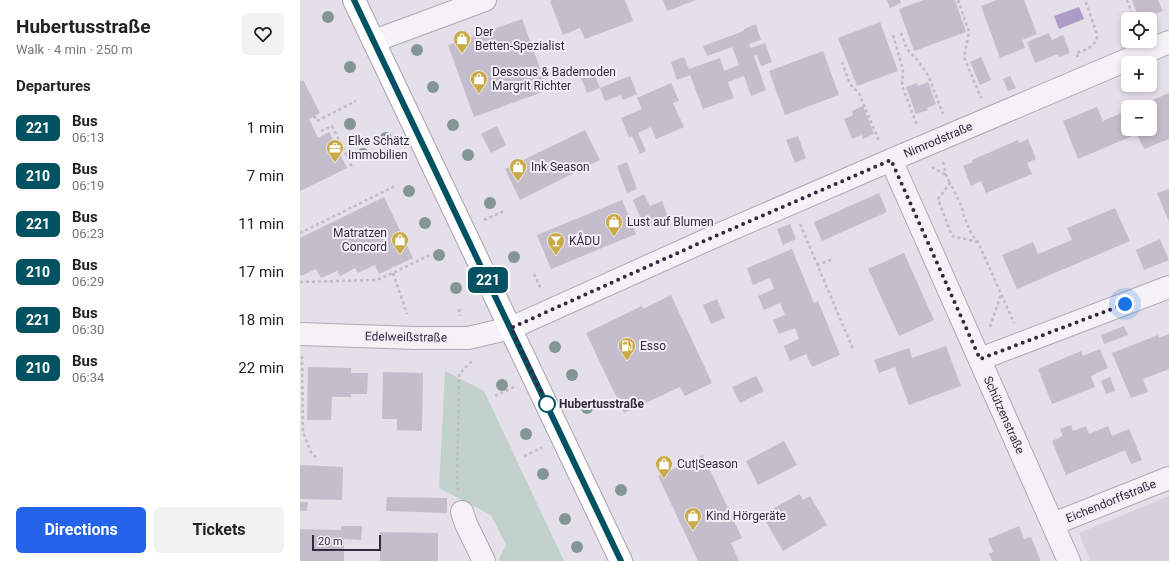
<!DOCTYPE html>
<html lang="en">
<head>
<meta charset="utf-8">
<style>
  :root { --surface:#fff; --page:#f2f2f2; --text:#222; --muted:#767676; --accent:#2563eb }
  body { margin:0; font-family:Roboto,sans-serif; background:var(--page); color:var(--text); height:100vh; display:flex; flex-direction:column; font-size:15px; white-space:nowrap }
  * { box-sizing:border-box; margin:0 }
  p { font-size:13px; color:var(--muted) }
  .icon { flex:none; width:22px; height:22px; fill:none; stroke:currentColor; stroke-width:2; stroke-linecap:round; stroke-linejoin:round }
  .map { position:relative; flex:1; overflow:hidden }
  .sheet { display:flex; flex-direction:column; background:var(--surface); width:300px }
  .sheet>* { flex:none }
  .badge { padding:0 8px; border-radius:6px; font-size:14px; line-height:26px }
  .tools { position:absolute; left:821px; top:12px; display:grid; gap:8px }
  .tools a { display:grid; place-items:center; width:36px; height:36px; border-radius:6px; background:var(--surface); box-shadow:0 2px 6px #0003; font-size:20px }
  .scale { position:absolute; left:12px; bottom:10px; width:69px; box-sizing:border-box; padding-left:4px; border:2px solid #35293f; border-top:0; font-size:11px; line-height:14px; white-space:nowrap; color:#35293f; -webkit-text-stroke:3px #f2eff6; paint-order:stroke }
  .you { position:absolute; width:20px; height:20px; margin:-10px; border:3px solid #fff; border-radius:50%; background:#1a73e8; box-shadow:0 0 0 6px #1a73e833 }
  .map>.badge { position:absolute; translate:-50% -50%; box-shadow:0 0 0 2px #fff }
  h2 { padding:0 16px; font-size:15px; line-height:36px }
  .round { display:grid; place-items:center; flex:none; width:42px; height:42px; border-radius:6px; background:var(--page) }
  .head { display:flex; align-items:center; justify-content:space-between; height:68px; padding:0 16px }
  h1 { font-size:19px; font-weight:700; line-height:30px }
  .action { display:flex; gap:8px; margin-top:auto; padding:8px 16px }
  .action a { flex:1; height:46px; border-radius:6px; background:var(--accent); color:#fff; font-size:16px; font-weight:700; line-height:46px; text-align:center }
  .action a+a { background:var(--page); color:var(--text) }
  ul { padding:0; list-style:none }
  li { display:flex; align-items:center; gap:12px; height:48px; padding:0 16px }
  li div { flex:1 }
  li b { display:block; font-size:15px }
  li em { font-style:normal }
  li .badge { min-width:44px; font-weight:700; text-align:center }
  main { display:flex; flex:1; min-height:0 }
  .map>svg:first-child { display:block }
  .built { fill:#d8d1dd }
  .green { fill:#c1d2cc }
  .water { fill:#ae9bc7 }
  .building { fill:#c4bdcb }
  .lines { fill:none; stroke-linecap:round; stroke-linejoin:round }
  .minor-casing { stroke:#b0a8b5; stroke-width:24 }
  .major-casing { stroke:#aa9fb3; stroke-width:24 }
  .path { stroke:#bfbac3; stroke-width:2.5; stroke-dasharray:3 3; stroke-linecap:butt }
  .minor { stroke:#f4f2f6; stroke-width:22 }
  .major { stroke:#fff; stroke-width:22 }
  .tree { fill:#849694 }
  .line-casing { stroke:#fff; stroke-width:9 }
  .line { stroke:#005262; stroke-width:6 }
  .walk { stroke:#35293f; stroke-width:4; stroke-dasharray:0 7.2 }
  .stop-dot { fill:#fff; stroke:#005262; stroke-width:2 }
  .labels { text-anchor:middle; stroke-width:4; stroke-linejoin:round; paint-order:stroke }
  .poi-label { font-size:12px; fill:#35293f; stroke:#f2eff6; text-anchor:start }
  .street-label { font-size:12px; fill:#35293f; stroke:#f2eff6 }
  .stop-label { font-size:12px; font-weight:bold; fill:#35293f; stroke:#f2eff6; text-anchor:start }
</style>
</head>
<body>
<main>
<section class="sheet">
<div class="head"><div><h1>Hubertusstraße</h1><p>Walk · 4 min · 250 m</p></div><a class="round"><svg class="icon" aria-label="heart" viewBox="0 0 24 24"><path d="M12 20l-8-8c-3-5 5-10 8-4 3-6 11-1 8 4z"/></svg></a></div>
<h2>Departures</h2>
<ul>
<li><span class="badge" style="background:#005262;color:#fff">221</span><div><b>Bus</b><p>06:13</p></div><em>1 min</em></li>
<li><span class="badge" style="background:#005262;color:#fff">210</span><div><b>Bus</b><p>06:19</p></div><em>7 min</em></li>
<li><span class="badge" style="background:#005262;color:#fff">221</span><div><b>Bus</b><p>06:23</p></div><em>11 min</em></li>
<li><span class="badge" style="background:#005262;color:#fff">210</span><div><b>Bus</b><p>06:29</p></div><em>17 min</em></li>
<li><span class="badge" style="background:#005262;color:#fff">221</span><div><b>Bus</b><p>06:30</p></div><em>18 min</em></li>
<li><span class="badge" style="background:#005262;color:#fff">210</span><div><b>Bus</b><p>06:34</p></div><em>22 min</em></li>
</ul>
<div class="action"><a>Directions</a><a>Tickets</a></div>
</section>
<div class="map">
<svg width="869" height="561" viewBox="0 0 869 561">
  <rect width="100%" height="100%" fill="#e4dfe8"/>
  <!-- built -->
  <path class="built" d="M869 496V561H790L779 533Z"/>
  <!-- green -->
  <path class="green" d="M145 371 184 391 264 561H198L206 545 191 515 139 488Z"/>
  <!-- water -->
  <path class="water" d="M779 7 784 19 759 29 754 16Z"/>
  <!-- building -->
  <g class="building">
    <path d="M252 0H325L333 21 285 39 280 28 263 35 250 1Z"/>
    <path d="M363 0H396L367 11Z"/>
    <path d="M587 0H600L601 3 590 8Z"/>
    <path d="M624 0H655L666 32 614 51 599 9Z"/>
    <path d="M697 0H724L737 34 722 40 725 48 700 58 681 6Z"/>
    <path d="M832 0H858L863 11 839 19Z"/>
    <path d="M222 19 248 90 174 117 148 45Z"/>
    <path d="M580 22 598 71 557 86 538 38Z"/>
    <path d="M456 24 461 40 449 44 451 48 465 43 472 62 461 66 457 55 454 56 466 90 451 96 444 76 428 82 434 98 403 109 390 75 377 80 371 62 384 57 389 69 420 58 424 71 439 65 432 47 407 56 403 46 444 31V29Z"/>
    <path d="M749 33 752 40 763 35 770 53 759 57 758 54 735 63 727 42Z"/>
    <path d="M523 51 539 95 485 115 469 71Z"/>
    <path d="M681 57 691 80 680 85 670 62Z"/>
    <path d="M293 70 300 88 287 93 280 75Z"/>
    <path d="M330 76 337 94 323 100 321 95 305 101 300 88Z"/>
    <path d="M710 76 716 88 708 91 703 79Z"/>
    <path d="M3 80 20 113 9 119 18 138 29 132 47 168 0 191V82Z"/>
    <path d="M628 82 636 104 627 108 628 110 616 114 606 87 617 83 618 86Z"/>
    <path d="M371 83 379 101 373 103 384 127 356 139 351 127 338 133 346 151 340 154 332 136 329 137 321 118 342 109 337 98Z"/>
    <path d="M869 93V139L844 149 837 134 778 159 763 121 797 107 803 121 828 110V129H850V107H836Z"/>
    <path d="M563 106 574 134 563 139 562 135 552 139 544 119 553 115 552 111Z"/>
    <path d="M197 126 206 145 191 153 181 134Z"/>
    <path d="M285 130 300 160 220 200 205 169Z"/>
    <path d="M498 136 506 158 495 163 486 140Z"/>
    <path d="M728 139 736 159 727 163 732 174 686 193 681 181 671 186 663 166 673 162 672 160 718 140 719 143Z"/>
    <path d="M327 162 337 189 327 193 317 166Z"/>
    <path d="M869 189V222L857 193Z"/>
    <path d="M579 193 587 212 522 241 514 222Z"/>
    <path d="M344 194 350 206 362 201 370 222 358 227 357 223 345 228 333 200Z"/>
    <path d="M84 197 113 258 79 274 75 265 58 273 55 268 40 276 37 271 21 278 16 269 1 276 0 274V238Z"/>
    <path d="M322 200 336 234 251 269 237 235Z"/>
    <path d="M815 208 830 241 717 289 702 255 733 242 738 254 772 240 767 228Z"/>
    <path d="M490 224 496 239 483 245 477 229Z"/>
    <path d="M860 239 869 260 844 270 836 250Z"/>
    <path d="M492 249 514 303 518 301 540 355 512 367 506 354 490 361 484 346 499 339 495 328 479 334 473 320 485 315 480 303 464 310 458 296 474 289 470 278 453 285 447 268Z"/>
    <path d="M604 253 634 320 599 336 568 269Z"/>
    <path d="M371 295 412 383 385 396 380 387 324 413 286 333 342 306 343 309Z"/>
    <path d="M417 299 425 318 411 324 403 305Z"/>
    <path d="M824 326 828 335 804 344 801 335Z"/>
    <path d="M869 334V369L843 379 848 392 831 398 812 353 858 335 859 338Z"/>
    <path d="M646 346 661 386 609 405 595 367 579 373 574 360 609 348 612 358Z"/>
    <path d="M800 349 808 368 791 376 795 387 752 404 738 369 781 351 783 356Z"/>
    <path d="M8 367 51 368V373H68L67 394H51V397H32L31 420H7Z"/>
    <path d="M83 372 123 373 122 431 97 430V419H82Z"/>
    <path d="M456 376 464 391 440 403 432 387Z"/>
    <path d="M810 377 815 391 806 394 801 381Z"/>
    <path d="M771 425 773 431 786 426 789 434 808 426 812 436 829 429 842 460 831 464 825 450 766 475 752 441 763 436 760 429Z"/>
    <path d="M484 441 497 465 458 485 446 461Z"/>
    <path d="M403 455 442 538 431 543 439 561H398L358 476Z"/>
    <path d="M0 465 43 467 42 500 0 499Z"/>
    <path d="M499 494 503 500 510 496 527 525 483 551 466 522 473 518 469 511Z"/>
    <path d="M87 497 147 498V513L86 511Z"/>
    <path d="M0 502H8L7 511H0Z"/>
    <path d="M41 526H62L61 540 44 539V561H0V529L41 530Z"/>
    <path d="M719 526 724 539 731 537 741 561H692L689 554 693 552 688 539Z"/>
    <path d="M80 532 138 533V561H80Z"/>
  </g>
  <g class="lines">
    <defs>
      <g id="minor">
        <path d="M74 41 185 0"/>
        <path d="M591 160 769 561"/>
        <path d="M0 334 115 338H168L211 328 411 238 591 160 869 42"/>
        <path d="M680 359 869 287"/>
        <path d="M162 512 166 524 184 561"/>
        <path d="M753 524 869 478"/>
      </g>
      <path id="major" d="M54 0 321 561"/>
    </defs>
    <!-- minor casing -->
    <use href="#minor" class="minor-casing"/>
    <!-- major casing -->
    <use href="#major" class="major-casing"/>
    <!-- path -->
    <g class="path">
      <path d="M658 0 669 32 664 57 681 98"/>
      <path d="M827 0 834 19"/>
      <path d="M601 33 607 49 619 62 628 75 643 114"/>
      <path d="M593 35 603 70 602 86 617 125"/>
      <path d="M778 57 776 53C786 50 798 45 797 34L785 0"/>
      <path d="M542 62 550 84 559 93 579 141"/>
      <path d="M14 116 17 121 56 101"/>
      <path d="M21 131 32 126 53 169"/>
      <path d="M643 162 646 175 650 183"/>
      <path d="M632 167 646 175"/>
      <path d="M184 220 204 211"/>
      <path d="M500 224 553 349"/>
      <path d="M0 233 97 185"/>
      <path d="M678 242 652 236 638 199 650 183 662 207 663 214 672 235 678 242 714 323"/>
      <path d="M517 265 533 259"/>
      <path d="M93 273 107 314"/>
      <path d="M234 274 241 289"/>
      <path d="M0 282 77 280 93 273 132 254"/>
      <path d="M159 309 160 316"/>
      <path d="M690 327 701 294"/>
      <path d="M2 356 3 432 11 452 18 460"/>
      <path d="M195 396 214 387"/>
      <path d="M224 456 242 448"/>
      <path d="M158 491 157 484 159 374 172 361"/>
    </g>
    <!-- minor -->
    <use href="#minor" class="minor"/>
    <!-- major -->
    <use href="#major" class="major"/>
  </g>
  <!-- trees -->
  <g class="tree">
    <circle cx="28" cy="17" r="6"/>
    <circle cx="117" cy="50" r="6"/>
    <circle cx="50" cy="67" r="6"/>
    <circle cx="133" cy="87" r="6"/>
    <circle cx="50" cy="124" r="6"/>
    <circle cx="153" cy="125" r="6"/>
    <circle cx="86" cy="138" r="6"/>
    <circle cx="63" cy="154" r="6"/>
    <circle cx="168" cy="155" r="6"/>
    <circle cx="109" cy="191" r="6"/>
    <circle cx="190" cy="203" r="6"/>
    <circle cx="125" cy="223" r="6"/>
    <circle cx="139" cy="255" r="6"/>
    <circle cx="214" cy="257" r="6"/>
    <circle cx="156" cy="288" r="6"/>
    <circle cx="255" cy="347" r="6"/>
    <circle cx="272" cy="375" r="6"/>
    <circle cx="202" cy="385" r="6"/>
    <circle cx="287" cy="408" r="6"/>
    <circle cx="226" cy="434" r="6"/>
    <circle cx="243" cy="474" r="6"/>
    <circle cx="321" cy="490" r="6"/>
    <circle cx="265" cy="519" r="6"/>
    <circle cx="277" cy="547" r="6"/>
  </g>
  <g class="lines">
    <defs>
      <path id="line" d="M54 0 321 561"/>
    </defs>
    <!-- line casing -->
    <use href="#line" class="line-casing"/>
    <!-- line -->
    <use href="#line" class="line"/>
    <!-- walk -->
    <path class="walk" d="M247 404 211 328 411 238 591 160 680 359 825 304"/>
  </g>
  <!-- icons -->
  <defs>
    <symbol id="shop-pin" viewBox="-11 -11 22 30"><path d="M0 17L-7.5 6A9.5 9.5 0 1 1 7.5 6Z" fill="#caab47" stroke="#f2eff6"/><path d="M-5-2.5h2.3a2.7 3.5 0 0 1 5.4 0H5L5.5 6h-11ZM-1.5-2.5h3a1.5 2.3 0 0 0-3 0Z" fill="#fff"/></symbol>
    <symbol id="office-pin" viewBox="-11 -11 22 30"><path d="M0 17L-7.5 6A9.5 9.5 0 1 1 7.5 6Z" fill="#caab47" stroke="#f2eff6"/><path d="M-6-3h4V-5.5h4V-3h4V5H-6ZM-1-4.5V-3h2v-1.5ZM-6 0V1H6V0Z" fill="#fff"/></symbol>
    <symbol id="bar-pin" viewBox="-11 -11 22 30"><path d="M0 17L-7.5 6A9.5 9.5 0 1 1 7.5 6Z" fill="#caab47" stroke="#f2eff6"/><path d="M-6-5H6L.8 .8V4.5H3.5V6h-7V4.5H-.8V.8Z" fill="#fff"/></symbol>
    <symbol id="fuel-pin" viewBox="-11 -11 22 30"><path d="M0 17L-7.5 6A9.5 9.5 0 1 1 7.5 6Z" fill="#caab47" stroke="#f2eff6"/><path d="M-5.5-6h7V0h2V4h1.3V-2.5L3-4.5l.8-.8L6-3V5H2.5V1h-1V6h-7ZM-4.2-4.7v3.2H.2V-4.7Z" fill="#fff"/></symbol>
  </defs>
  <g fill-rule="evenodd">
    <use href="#shop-pin" x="152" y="29" width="20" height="27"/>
    <use href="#shop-pin" x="169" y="69" width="20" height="27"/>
    <use href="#office-pin" x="25" y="138" width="20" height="27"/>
    <use href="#shop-pin" x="208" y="157" width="20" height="27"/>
    <use href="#shop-pin" x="304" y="212" width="20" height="27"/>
    <use href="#shop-pin" x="90" y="230" width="20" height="27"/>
    <use href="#bar-pin" x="246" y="231" width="20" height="27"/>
    <use href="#fuel-pin" x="317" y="336" width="20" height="27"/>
    <use href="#shop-pin" x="354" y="454" width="20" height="27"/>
    <use href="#shop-pin" x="383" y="506" width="20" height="27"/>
  </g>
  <!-- markers -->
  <circle class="stop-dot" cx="247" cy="404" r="8"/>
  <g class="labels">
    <!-- poi labels -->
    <g class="poi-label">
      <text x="175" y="36">Der<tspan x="175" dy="14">Betten-Spezialist</tspan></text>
      <text x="192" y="76">Dessous &amp; Bademoden<tspan x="192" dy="14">Margrit Richter</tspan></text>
      <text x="48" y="145">Elke Schätz<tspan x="48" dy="14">Immobilien</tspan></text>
      <text x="231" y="171">Ink Season</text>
      <text x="327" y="226">Lust auf Blumen</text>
      <text x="87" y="237" text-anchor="end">Matratzen<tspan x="87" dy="14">Concord</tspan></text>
      <text x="269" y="245">KÅDU</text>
      <text x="340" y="350">Esso</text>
      <text x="377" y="468">Cut|Season</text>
      <text x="406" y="520">Kind Hörgeräte</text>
    </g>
    <!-- street labels -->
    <g class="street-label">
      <text transform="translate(638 140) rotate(-23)" y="4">Nimrodstraße</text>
      <text transform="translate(106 337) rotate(1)" y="4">Edelweißstraße</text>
      <text transform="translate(704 415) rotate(66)" y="4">Schützenstraße</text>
      <text transform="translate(811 501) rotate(-22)" y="4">Eichendorffstraße</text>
    </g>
    <!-- stop labels -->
    <g class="stop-label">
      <text x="259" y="408">Hubertusstraße</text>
    </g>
  </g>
</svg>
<div class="tools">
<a><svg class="icon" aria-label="locate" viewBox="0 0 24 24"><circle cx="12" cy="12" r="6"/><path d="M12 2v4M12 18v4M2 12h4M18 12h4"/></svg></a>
<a>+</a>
<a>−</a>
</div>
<div class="scale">20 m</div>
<div class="you" style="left:825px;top:304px"></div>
<b class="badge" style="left:188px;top:280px;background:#005262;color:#fff">221</b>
</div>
</main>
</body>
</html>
